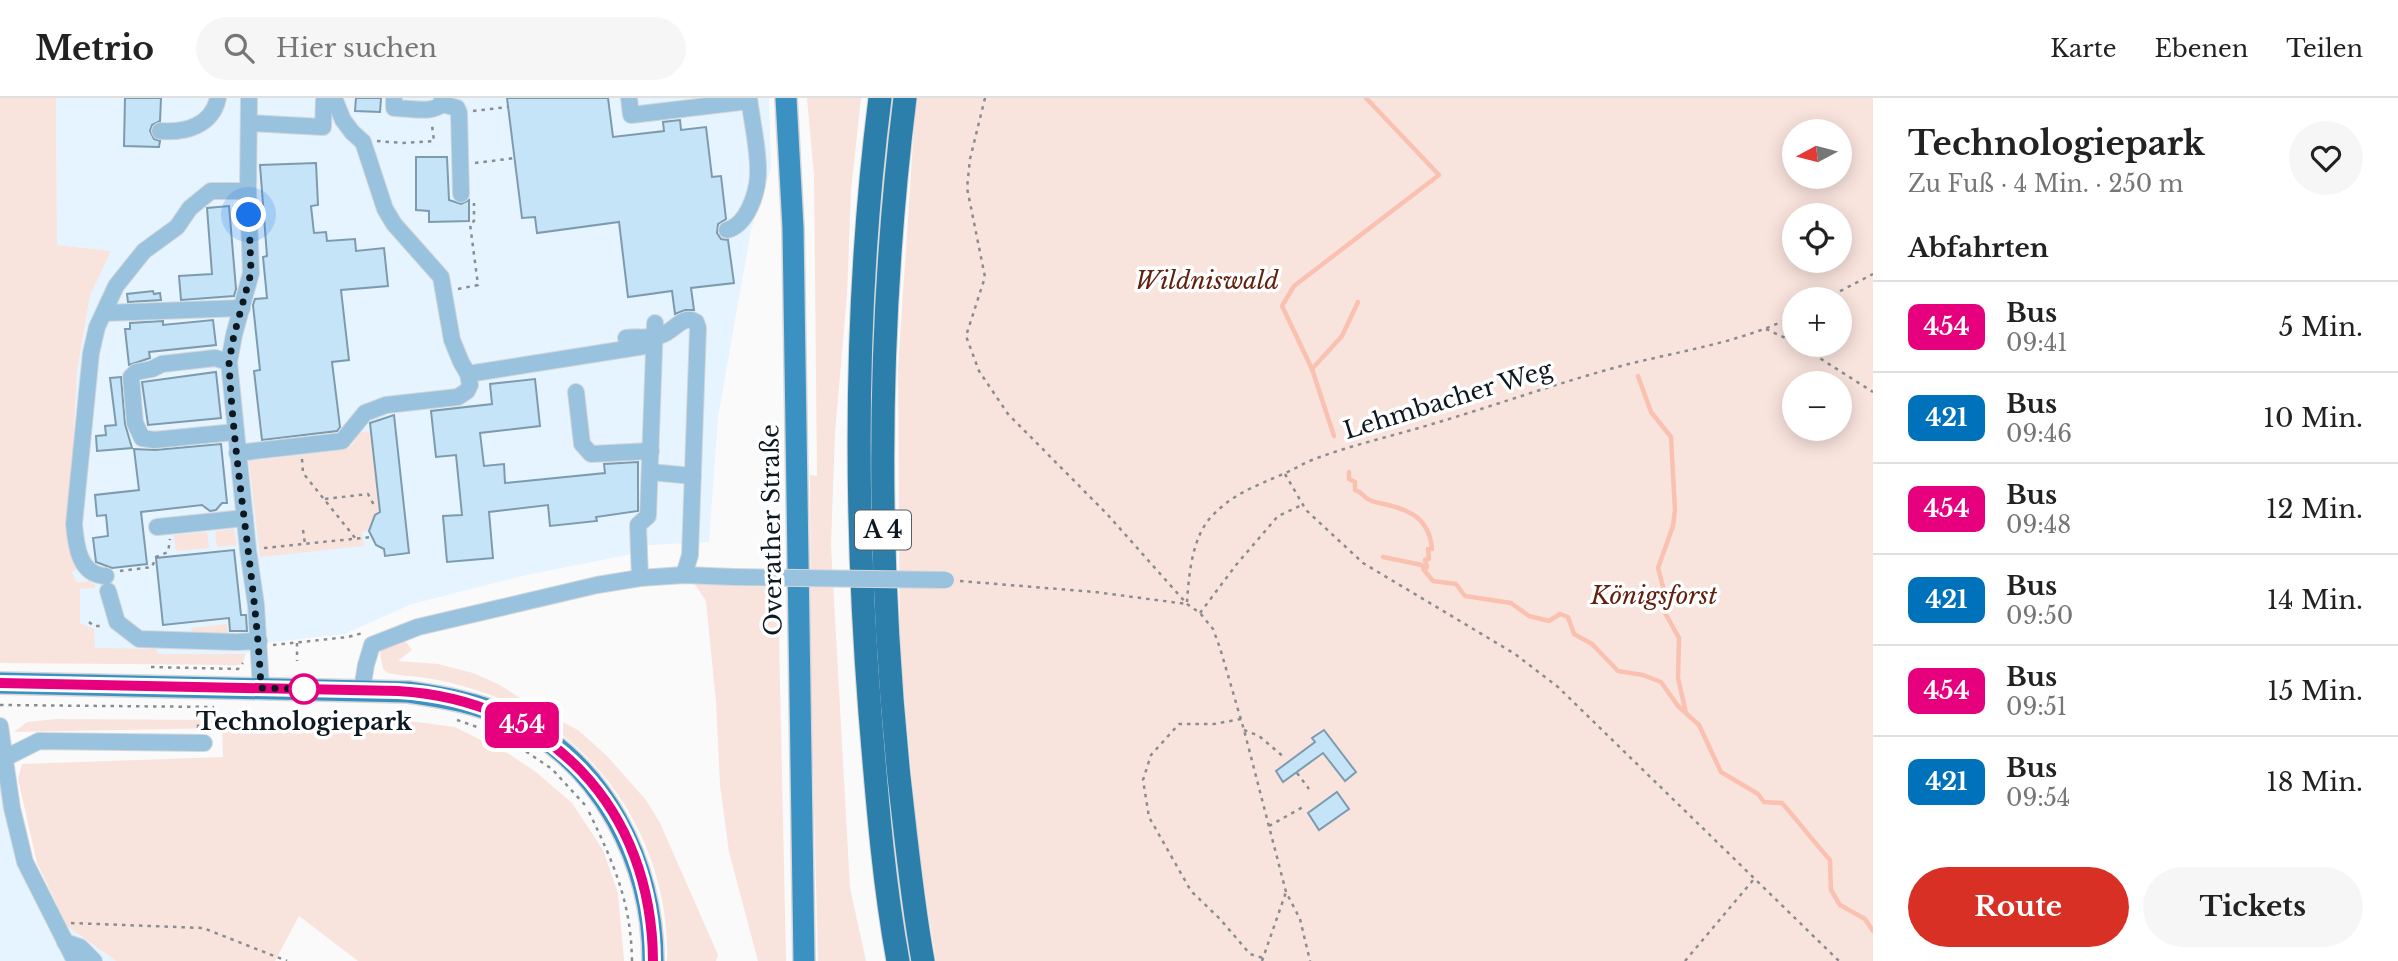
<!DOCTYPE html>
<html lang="de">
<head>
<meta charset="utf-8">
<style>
  :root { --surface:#fff; --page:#f6f6f6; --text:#222; --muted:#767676; --line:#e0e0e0; --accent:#d93025 }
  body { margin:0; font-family:"Libre Baskerville",serif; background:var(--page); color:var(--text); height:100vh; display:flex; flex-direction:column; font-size:26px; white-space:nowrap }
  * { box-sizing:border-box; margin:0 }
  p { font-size:23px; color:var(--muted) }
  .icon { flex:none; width:38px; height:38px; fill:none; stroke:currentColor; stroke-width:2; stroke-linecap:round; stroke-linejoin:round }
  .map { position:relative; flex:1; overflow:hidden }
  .drawer { display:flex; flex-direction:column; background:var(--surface); width:525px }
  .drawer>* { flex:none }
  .badge { padding:0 14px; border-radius:10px; font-size:24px; line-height:46px }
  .needle { width:46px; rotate:263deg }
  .tools { position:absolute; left:1782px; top:21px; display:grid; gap:14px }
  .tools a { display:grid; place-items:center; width:70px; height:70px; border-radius:50%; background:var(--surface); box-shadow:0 4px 18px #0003; font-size:35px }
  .you { position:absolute; width:35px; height:35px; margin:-18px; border:5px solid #fff; border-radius:50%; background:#1a73e8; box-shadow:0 0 0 10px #1a73e833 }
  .map>.badge { position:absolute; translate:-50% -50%; box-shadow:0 0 0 4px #fff }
  h2 { padding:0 35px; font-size:26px; line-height:63px }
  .round { display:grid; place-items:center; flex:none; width:74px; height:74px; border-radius:37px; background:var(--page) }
  .head { display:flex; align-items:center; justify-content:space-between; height:119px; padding:0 35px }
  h1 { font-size:33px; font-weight:700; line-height:52px }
  .action { display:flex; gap:14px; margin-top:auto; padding:14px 35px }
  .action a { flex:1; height:80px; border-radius:42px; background:var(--accent); color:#fff; font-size:28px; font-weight:700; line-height:80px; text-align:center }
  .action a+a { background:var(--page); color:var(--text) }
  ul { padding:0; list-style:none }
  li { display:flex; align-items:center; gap:21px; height:91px; padding:0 35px; border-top:2px solid var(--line) }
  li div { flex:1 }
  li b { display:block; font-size:26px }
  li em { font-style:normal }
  li .badge { min-width:77px; font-weight:700; text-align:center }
  header { display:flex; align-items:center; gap:42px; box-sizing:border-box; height:98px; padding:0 35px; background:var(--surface); border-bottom:2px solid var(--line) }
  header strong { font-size:33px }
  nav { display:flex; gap:38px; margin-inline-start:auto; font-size:24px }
  .search { width:490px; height:63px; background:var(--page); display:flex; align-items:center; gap:18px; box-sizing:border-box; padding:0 24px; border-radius:38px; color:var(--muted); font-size:26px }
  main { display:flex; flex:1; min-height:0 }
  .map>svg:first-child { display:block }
  .built { fill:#e5f4ff }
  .green { fill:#f9e3dd; fill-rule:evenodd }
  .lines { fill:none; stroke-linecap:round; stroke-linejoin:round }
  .stream { stroke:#fac1b1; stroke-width:4.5 }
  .building { fill:#c6e4f8; stroke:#7d9bae; stroke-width:2 }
  .minor-casing { stroke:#d4d6d7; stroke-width:18 }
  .major-casing { stroke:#d4d6d7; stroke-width:24 }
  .highway-casing { stroke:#d4d6d7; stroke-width:25 }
  .path { stroke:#888d91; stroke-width:2.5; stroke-dasharray:3.5 5; stroke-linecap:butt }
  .minor { stroke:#99c2de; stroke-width:16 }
  .major { stroke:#3b91c2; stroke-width:21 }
  .highway { stroke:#2c7eab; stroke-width:23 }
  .minor-bridge-casing { stroke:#d4d6d7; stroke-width:18; stroke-linecap:butt }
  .minor-bridge { stroke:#99c2de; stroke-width:16 }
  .line-casing { stroke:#fff; stroke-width:16 }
  .line { stroke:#e6007e; stroke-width:10 }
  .walk { stroke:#0d1820; stroke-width:7; stroke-dasharray:0 12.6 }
  .stop-dot { fill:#fff; stroke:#e6007e; stroke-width:3.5 }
  .labels { text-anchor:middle; stroke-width:7; stroke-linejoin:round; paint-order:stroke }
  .shield { fill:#fff; stroke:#565d63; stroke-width:2 }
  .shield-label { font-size:23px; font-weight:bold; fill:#0d1820 }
  .park-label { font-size:24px; font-style:italic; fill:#62210f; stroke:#fff }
  .street-label { font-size:24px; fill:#0d1820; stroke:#fff }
  .stop-label { font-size:24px; font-weight:bold; fill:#0d1820; stroke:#fff }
</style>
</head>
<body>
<header>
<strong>Metrio</strong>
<div class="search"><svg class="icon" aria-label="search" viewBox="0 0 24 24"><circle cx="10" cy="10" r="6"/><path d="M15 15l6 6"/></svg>Hier suchen</div>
<nav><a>Karte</a><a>Ebenen</a><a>Teilen</a></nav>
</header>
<main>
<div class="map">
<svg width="1873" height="863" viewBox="0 0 1873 863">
  <rect width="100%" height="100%" fill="#fafafa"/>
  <!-- built -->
  <g class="built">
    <path d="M56 0H769L771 71 751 132 718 319 709 444 631 448 632 456 522 478 412 506 344 536 265 545 247 555 243 564 235 568 94 556V531L80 525V491L95 490 77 485 72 474 69 435 77 273 90 198 111 153 57 147Z"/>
    <path d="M0 669 17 763 22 778 51 836 67 828 116 863H0Z"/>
  </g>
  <!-- green -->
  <g class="green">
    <path d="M0 0H56L57 147 111 153 90 198 77 273 69 435 77 471 72 474 77 485 89 483 95 487V490L80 491V525L94 531 95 550 156 551 158 556H245L243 564 240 567 0 565Z"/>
    <path d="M807 0H861L851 92 847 196 835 335 831 447 850 790 866 863H818L811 581 810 377 817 378 814 77Z"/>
    <path d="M916 0H1873V863H936L918 748 900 548 898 271ZM1794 33H1839V79H1794ZM1794 117H1839V163H1794ZM1794 201H1839V247H1794ZM1794 285H1839V331H1794Z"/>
    <path d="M371 333 380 414 372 421 369 433 362 434 364 448 260 459 249 363 344 352 354 346 356 335Z"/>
    <path d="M234 431 237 447 217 449 215 433Z"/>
    <path d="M207 434 209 450 176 453 174 437Z"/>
    <path d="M694 485 778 490 786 863H758L729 754 720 687 716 604 706 503Z"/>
    <path d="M227 526 228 536 192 535 191 530Z"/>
    <path d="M402 539 412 552 398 563 438 566 473 575 498 586 539 612 578 632 607 658 646 702 660 725 718 857 716 863H667C671 747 599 635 488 596 468 589 447 583 426 580 413 578 401 578 388 575L383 571 380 555 384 548Z"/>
    <path d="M57 621 409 623 455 629 509 656 536 674 572 705 603 752 618 795 624 863H358L299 818 275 863H116L67 828 37 765 18 681 22 666 223 659 222 630 14 634 27 624Z"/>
  </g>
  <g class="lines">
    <!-- stream -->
    <g class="stream">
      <path d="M1312 271 1342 238 1358 204"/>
      <path d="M1638 278 1651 314 1671 339 1675 412 1673 428 1658 470 1665 496 1664 513 1679 540 1678 580 1686 615"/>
      <path d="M1334 338 1312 271 1282 208 1294 188 1439 77 1366 0"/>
      <path d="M1349 374V381L1355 384V392C1362 394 1363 398 1368 401 1372 404 1380 405 1384 406 1410 412 1429 420 1432 451H1428L1429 461 1425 462 1427 469 1424 472 1433 483 1456 486 1465 498 1511 505 1529 518 1549 523 1560 516 1568 519 1574 536 1592 546 1618 573 1643 577 1661 584 1678 608 1699 627 1721 674 1758 696 1764 704 1782 705C1798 723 1813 743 1830 762L1831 792 1840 807 1865 821 1873 833"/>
      <path d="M1383 459 1422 467 1424 472"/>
    </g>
  </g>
  <!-- building -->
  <g class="building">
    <path d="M125 0H161L160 23 152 27 150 33 154 41 160 43 159 49 124 48Z"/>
    <path d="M356 0H381L380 14 355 13Z"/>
    <path d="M507 0H608L613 39 664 33 663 24 680 22 681 32 706 29 712 79 721 78 726 121 718 126 717 135 721 141 728 142 734 185 691 190 694 212H685L675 216 672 193 628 199 619 124 537 135 535 119 522 120Z"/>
    <path d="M416 59H447L449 102 461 106 469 102V123L429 124V113L416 112Z"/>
    <path d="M316 65 318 107 311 108 314 135 326 134 327 143 355 141 356 153 384 150 388 188 341 192 349 262 332 264 340 329 337 333 262 342 254 273 260 272 253 207 255 201 267 200 263 159 267 158 260 67Z"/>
    <path d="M229 108 236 191 234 198 181 202 179 178 212 176 207 110Z"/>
    <path d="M153 193 154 196 160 195 161 202 128 204 127 196Z"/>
    <path d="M213 222 216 247 149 254 150 260 129 267 125 231H130V225L163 223V227Z"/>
    <path d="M216 274 221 320 148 327 142 284Z"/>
    <path d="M121 279 125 326 132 350 97 353 96 338 106 337 105 328 116 327 110 280Z"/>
    <path d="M535 281 540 328 480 335 484 368 504 366 505 385 605 375 604 366 638 364V413L596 419 597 423 550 428 548 407 489 414 493 460 447 464 443 418 462 417 456 357 436 359 431 313 492 306 490 286Z"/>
    <path d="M394 317 409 455 385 458 384 451 376 447 369 433 375 417 380 414 370 325Z"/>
    <path d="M221 346 227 405H222L216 412 210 413 202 407 141 414 147 466 112 470 96 464 93 440 108 438 106 417 97 418 95 397 139 392 134 351 155 352Z"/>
    <path d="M234 452 241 517H246L247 533H230L229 520 163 527 156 460Z"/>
    <path d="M1324 632 1356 674 1345 683 1323 655 1283 684 1276 673 1315 644 1312 640Z"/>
    <path d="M1337 694 1349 711 1319 732 1308 715Z"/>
  </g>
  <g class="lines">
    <defs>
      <g id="minor">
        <path d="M249 0 248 93 251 175 234 237 229 264 248 452 256 507 261 591"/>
        <path d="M394 0V10C408 10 432 16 442 6"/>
        <path d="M442 0V6L457 10 459 15 461 96"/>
        <path d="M629 0 631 17 749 3"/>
        <path d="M249 25 323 29 324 0"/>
        <path d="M160 33C185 35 212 28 218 0"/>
        <path d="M727 132C747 127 757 96 758 77 759 52 752 25 749 0"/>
        <path d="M104 215 242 210"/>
        <path d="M626 240C639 238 655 242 666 235 677 229 684 217 696 224L698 230 690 457 684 477"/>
        <path d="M229 264 215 260 162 266 152 271 136 274 131 279 135 325 142 340 154 342 235 334"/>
        <path d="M468 276 645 248"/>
        <path d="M576 294 582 346 591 356 651 353"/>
        <path d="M237 355 342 343 365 315 386 307 458 299 467 293 470 287 468 276 461 264 452 242 441 179 394 126 385 111 363 44 352 34 343 22 334 0"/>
        <path d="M650 374 693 378"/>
        <path d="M157 429 245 420"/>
        <path d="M106 478C79 477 76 448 74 426L91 255 97 229 116 188 144 153 177 129 190 110 211 93H248"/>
        <path d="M640 480 638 427 648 418 655 225"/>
        <path d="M108 493 117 524 139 541 236 544 259 543"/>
        <path d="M362 591 366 567 372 547 418 529 597 487 640 480 684 477 734 479"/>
        <path d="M0 628 12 710 25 764 75 863"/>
        <path d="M5 660 39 643 204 645"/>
        <path d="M65 844 80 849 94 863"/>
      </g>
      <g id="major">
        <path d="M786 0 793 130 804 863"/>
        <path d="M0 585 408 594C443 599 479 605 511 621 603 664 653 765 653 863"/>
      </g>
      <g id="highway">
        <path d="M880 0C854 204 854 410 870 615 877 698 883 781 898 863"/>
        <path d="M905 0C877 225 876 453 899 679 906 740 912 802 923 863"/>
      </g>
    </defs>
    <!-- minor casing -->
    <use href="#minor" class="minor-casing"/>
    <!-- major casing -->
    <use href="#major" class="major-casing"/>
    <!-- highway casing -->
    <use href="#highway" class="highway-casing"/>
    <!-- path -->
    <g class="path">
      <path d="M985 0 970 61 967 90 985 179 966 238 979 273 1008 316 1107 416 1187 506 1200 515 1213 531 1220 550 1244 632 1286 794 1300 821 1310 863"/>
      <path d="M473 13 508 9"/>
      <path d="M377 43 403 45 434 43 432 27"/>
      <path d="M475 65 515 60"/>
      <path d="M458 191 478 187 470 126 474 123V105"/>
      <path d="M1825 201 1873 176"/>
      <path d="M1766 231 1794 244"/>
      <path d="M1799 247 1873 294"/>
      <path d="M302 361 303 375 356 441"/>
      <path d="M1285 376 1306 412 1363 465 1515 556 1558 589 1839 863"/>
      <path d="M325 401 368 396 375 409"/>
      <path d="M303 432 305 446"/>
      <path d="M264 450 372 439"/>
      <path d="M120 473 152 469 156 459 168 454 170 441"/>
      <path d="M960 483 1095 494 1187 506"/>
      <path d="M1187 504C1189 476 1192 440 1211 419 1232 396 1256 388 1283 376 1293 372 1302 366 1312 362 1343 350 1376 342 1408 333 1480 313 1550 287 1621 268 1679 253 1740 245 1794 218"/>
      <path d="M1200 515 1236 467 1278 418 1302 407"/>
      <path d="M89 524 94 528H103"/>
      <path d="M297 545V563"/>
      <path d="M273 547 348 539 363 535"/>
      <path d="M151 569 238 571 243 565"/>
      <path d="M0 607 214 609"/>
      <path d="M1241 621 1214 626H1179L1151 657 1143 682 1149 719 1191 793 1220 821 1250 856 1263 860"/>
      <path d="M457 622 503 638 552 671 586 708"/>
      <path d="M198 630V609"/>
      <path d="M1244 632 1259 638 1285 660"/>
      <path d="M1297 675 1309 691"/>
      <path d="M589 714C614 766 631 804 632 863"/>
      <path d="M1269 728 1303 709"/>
      <path d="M71 825 203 830 287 863"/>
      <path d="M1262 863 1286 794"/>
      <path d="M1685 863 1754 781"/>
    </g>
    <!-- minor -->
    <use href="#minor" class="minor"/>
    <!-- major -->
    <use href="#major" class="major"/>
    <!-- highway -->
    <use href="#highway" class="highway"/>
    <defs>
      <path id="minor-bridge" d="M734 479 946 482"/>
    </defs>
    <!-- minor-bridge casing -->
    <use href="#minor-bridge" class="minor-bridge-casing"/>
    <!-- minor-bridge -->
    <use href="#minor-bridge" class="minor-bridge"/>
  </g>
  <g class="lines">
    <defs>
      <path id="line" d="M0 585 398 593C551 602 652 711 653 863"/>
    </defs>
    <!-- line casing -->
    <use href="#line" class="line-casing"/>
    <!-- line -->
    <use href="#line" class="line"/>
    <!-- walk -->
    <path class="walk" d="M249 117 251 175 234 237 229 264C234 373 256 481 261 590L307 591H304"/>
  </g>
  <!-- markers -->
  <circle class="stop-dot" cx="304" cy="591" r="14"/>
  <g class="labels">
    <!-- shield labels -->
    <rect class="shield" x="855" y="412.5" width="56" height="39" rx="5"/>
    <g class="shield-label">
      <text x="883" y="440">A 4</text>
    </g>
    <!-- park labels -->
    <g class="park-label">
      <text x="1207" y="191">Wildniswald</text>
      <text x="1654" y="506">Königsforst</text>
    </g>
    <!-- street labels -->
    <g class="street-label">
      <text transform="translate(1448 302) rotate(-17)" y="8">Lehmbacher Weg</text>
      <text transform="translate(772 432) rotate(-91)" y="8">Overather Straße</text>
    </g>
    <!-- stop labels -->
    <g class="stop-label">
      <text x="304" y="632">Technologiepark</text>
    </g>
  </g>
</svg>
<div class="tools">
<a><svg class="needle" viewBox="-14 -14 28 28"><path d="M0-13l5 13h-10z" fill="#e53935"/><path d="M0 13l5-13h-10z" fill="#767676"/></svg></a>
<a><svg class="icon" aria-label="locate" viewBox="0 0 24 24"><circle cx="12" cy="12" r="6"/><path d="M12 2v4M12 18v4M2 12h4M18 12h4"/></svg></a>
<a>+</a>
<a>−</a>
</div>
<div class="you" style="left:249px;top:117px"></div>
<b class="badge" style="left:522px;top:627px;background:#e6007e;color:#fff">454</b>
</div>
<section class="drawer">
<div class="head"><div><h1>Technologiepark</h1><p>Zu Fuß · 4 Min. · 250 m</p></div><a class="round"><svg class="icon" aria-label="heart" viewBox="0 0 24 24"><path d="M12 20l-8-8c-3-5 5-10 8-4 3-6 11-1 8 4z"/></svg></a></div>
<h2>Abfahrten</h2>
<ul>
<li><span class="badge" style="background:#e6007e;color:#fff">454</span><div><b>Bus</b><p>09:41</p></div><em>5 Min.</em></li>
<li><span class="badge" style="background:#0072bc;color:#fff">421</span><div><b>Bus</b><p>09:46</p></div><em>10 Min.</em></li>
<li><span class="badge" style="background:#e6007e;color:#fff">454</span><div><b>Bus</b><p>09:48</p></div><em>12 Min.</em></li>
<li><span class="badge" style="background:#0072bc;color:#fff">421</span><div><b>Bus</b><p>09:50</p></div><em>14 Min.</em></li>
<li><span class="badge" style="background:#e6007e;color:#fff">454</span><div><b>Bus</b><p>09:51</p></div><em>15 Min.</em></li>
<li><span class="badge" style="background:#0072bc;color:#fff">421</span><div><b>Bus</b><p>09:54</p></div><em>18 Min.</em></li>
</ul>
<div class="action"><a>Route</a><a>Tickets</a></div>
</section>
</main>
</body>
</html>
